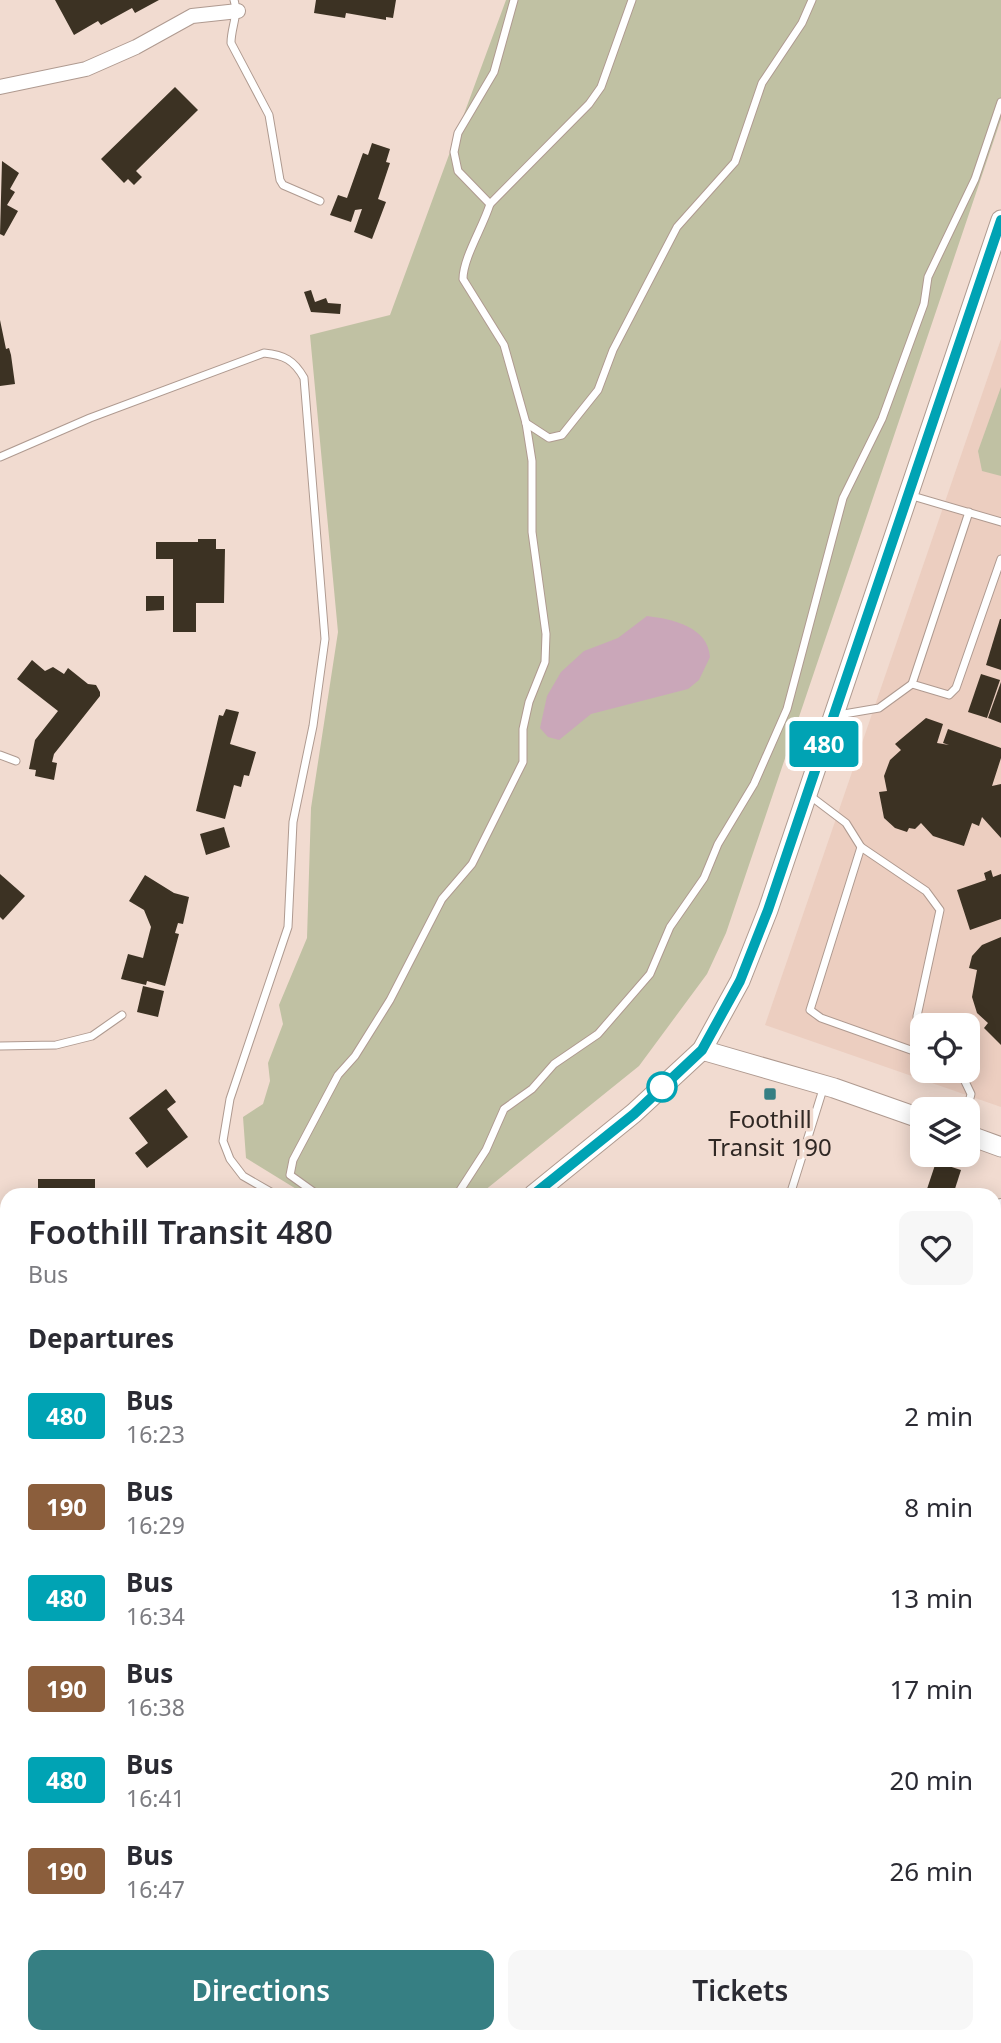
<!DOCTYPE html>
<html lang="en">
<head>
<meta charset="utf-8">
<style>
  :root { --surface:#fff; --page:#f7f7f7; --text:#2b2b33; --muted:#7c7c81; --accent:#367f83 }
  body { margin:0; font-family:"Noto Sans",sans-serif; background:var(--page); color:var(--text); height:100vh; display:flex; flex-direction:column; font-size:26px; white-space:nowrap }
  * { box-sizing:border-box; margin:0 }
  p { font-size:23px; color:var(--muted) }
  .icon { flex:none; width:38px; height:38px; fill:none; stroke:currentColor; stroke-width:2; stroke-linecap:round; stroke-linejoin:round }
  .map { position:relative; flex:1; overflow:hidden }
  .drawer { position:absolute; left:0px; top:1188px; width:1001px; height:856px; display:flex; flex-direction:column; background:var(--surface); border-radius:21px 21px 0 0; box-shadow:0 4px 18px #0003 }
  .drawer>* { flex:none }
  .badge { padding:0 14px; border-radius:5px; font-size:24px; line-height:46px }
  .controls { position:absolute; left:910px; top:1013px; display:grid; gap:14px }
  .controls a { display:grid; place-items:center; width:70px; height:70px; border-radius:14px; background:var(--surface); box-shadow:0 4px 18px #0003; font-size:35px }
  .map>.badge { position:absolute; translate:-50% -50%; box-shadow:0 0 0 4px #fff }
  h2 { padding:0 28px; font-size:26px; line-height:63px }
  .round { display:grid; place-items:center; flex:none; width:74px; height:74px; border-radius:14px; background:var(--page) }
  .summary { display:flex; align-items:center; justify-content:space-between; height:119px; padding:0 28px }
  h1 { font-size:33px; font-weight:600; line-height:52px }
  .button { display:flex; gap:14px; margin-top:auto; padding:14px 28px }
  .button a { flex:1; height:80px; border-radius:14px; background:var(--accent); color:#fff; font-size:28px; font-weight:600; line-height:80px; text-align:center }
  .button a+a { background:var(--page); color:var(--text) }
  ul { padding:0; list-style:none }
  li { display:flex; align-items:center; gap:21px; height:91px; padding:0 28px }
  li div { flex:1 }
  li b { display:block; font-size:26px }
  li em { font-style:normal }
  li .badge { min-width:77px; font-weight:700; text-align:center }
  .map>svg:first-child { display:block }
  .built { fill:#eccec0; fill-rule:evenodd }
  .green { fill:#c0c1a3 }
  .water { fill:#caa7b9 }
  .building { fill:#3c3223 }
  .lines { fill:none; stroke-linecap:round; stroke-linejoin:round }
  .lane-casing { stroke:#af9a90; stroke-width:9 }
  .street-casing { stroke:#af9a90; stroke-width:16 }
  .secondary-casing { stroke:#af9a90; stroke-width:21 }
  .lane { stroke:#fff; stroke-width:7 }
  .street { stroke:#fff; stroke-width:14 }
  .secondary { stroke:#fff; stroke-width:19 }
  .line-casing { stroke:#fff; stroke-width:16 }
  .line { stroke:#00a3b4; stroke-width:10 }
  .stop-dot { fill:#fff; stroke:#00a3b4; stroke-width:3.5 }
  .poi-dot { fill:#367f83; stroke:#f1dbd0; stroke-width:2.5 }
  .labels { text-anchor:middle; stroke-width:7; stroke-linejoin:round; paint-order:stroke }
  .poi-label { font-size:24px; fill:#302824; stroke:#f1dbd0 }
</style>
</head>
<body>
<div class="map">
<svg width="1001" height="2043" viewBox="0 0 1001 2043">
  <rect width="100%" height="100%" fill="#f1dbd0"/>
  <!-- built -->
  <path class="built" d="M1001 339V1107L765 1025ZM922 1026H968V1071H922Z"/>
  <!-- green -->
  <g class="green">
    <path d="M506 0H1001V119L726 933 707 974 639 1066 479 1195H306L246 1158 243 1117 263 1104 270 1081 268 1063 283 1024 279 1005 307 938 311 808 338 632 310 335 390 315Z"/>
    <path d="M1001 387V476L982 471 978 451Z"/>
  </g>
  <!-- water -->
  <path class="water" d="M647 616C673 619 708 627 710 657L699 680 688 689 591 714 559 740 548 737 540 728 547 696 561 672 584 651 618 638Z"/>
  <!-- building -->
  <g class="building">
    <path d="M55 0H159L135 13 132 8 101 25 98 21 74 35Z"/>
    <path d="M316 0H396L393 18 386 17V20L346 13 345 18 314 13Z"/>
    <path d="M175 87 198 110 136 171 142 177 134 185 128 179 124 183 101 159Z"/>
    <path d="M372 143 390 149 386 162 390 163 378 199 386 202 372 239 354 232 362 209 355 210 351 222 330 215 338 195 347 198 363 153 368 155Z"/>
    <path d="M2 161 19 173 10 189 15 192 7 205 18 211 4 236 0 234Z"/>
    <path d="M311 290 315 302 326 298 328 303 341 304 340 314 311 312 304 292Z"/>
    <path d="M0 320 6 349 9 348 11 355 15 384 0 386Z"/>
    <path d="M198 539H216V549H225L224 603H196V632H173V559H156V542H198Z"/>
    <path d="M146 596H164V610L146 611Z"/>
    <path d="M1000 619H1001V670L986 665Z"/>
    <path d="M32 660 45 671 53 667 64 674 68 668 88 684 96 685 100 692V696L54 754 52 762 57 763 54 780 35 776 36 770 29 769 35 740 58 711 17 679Z"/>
    <path d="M981 674 1000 680 987 718 968 712Z"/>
    <path d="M1001 682V723L988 718Z"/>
    <path d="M226 709 239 712 230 744 256 752 249 776 244 775 241 787 234 785 225 819 196 811 219 715 223 716Z"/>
    <path d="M926 718 943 724 937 743 949 745 943 743 948 729 1001 748V758L992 786 1001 784V838L982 817 979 826 972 823 964 846 933 836 921 823 915 829 909 828 907 832 895 828 884 818 879 792 887 791 884 776 890 760 901 750 895 744Z"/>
    <path d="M224 827 230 847 206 855 200 834Z"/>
    <path d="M991 870 993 877 1001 874V919L970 930 957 890 986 880 984 873Z"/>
    <path d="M0 874 25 896 3 920 0 917Z"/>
    <path d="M145 875 174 893 189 897 183 924 178 923 175 933 179 934 165 986 147 981 146 985 121 979 128 954 143 958 151 927 144 910 129 901Z"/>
    <path d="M1001 937V1045L984 1028 988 1023 977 1013 972 997 977 970 969 968 972 956 982 945Z"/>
    <path d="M143 986 164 991 158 1017 137 1012Z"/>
    <path d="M166 1089 176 1102 167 1109 188 1137 147 1168 135 1153 148 1143 129 1118Z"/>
    <path d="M936 1162 961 1170 953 1195H925Z"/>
    <rect x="38" y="1179" width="57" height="16"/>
    <path d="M996 1358 1001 1359V1407L994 1404Z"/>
    <path d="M0 1434 7 1436V1446L1 1458Z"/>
    <path d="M994 1454 1001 1456 999 1481 994 1479Z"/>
    <path d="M1 1475 7 1477V1551L0 1549Z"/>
    <path d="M0 1580 7 1581 2 1614H0Z"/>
    <path d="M1001 1863V1892L994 1883V1869Z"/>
    <path d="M492 2037H550L548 2043H492Z"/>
  </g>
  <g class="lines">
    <defs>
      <g id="lane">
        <path d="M234 0C239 15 231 27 231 43L269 115 280 180 283 185 320 201"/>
        <path d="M490 204 589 104 601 87 632 0"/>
        <path d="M526 423 549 438 562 435 598 390 613 350 677 227 735 162 762 83 802 23 812 0"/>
        <path d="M0 457 90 418 264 353C284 355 294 360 304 378L325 639 313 726 293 822 288 927 230 1099 223 1141 230 1159 243 1176 276 1195"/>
        <path d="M909 495 1001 522"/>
        <path d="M969 512 912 684 949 695 956 688 1001 559"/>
        <path d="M838 715 879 708 912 684"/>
        <path d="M0 755 16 761"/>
        <path d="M809 795 846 823 861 847 810 1010 821 1018 922 1054"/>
        <path d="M861 847 926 891 940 910 917 1016 918 1052"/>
        <path d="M0 1046 56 1045 92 1036 122 1015"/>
        <path d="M960 1071 971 1094 967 1110"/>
        <path d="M318 1195 290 1175 293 1160 338 1075 355 1056 390 1000 442 899 472 864 523 762V729L529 702 545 662 546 634 532 532V461L526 423 504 345 463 279C463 258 483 227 490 204L458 171 454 152 458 133 494 72 514 0"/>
        <path d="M457 1195 486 1150 504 1109 532 1089 554 1064 598 1034 650 974 670 927 704 878 718 844 754 784 787 709 843 498 882 419 924 304 928 277 975 179 1001 102"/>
        <path d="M790 1195 824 1086"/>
      </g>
      <g id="street">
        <path d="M0 87 86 69 136 47 192 16 238 11"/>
        <path d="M994 1227 1001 1206"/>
        <path d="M0 1702 7 1703"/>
        <path d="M23 2043V2037"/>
        <path d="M723 2043 727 2037"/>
      </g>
      <g id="secondary">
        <path d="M702 1050 834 1088 922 1119"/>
        <path d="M968 1135 1001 1147"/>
        <path d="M533 1195 634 1113 702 1050 740 981 768 910 1001 220"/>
        <path d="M231 2043V2037"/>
      </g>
    </defs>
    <!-- lane casing -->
    <use href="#lane" class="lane-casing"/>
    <!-- street casing -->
    <use href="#street" class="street-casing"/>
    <!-- secondary casing -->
    <use href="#secondary" class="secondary-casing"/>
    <!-- lane -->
    <use href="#lane" class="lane"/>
    <!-- street -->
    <use href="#street" class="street"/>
    <!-- secondary -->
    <use href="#secondary" class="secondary"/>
  </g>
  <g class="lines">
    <defs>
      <path id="line" d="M533 1195 634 1114 702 1050 740 981 768 910 1001 220"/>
    </defs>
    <!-- line casing -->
    <use href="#line" class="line-casing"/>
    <!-- line -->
    <use href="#line" class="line"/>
  </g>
  <!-- markers -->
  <circle class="stop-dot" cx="662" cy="1087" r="14"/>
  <rect class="poi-dot" x="763" y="1087" width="14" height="14" rx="3.5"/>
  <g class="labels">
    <!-- poi labels -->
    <g class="poi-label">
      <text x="770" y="1128">Foothill<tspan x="770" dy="28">Transit 190</tspan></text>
    </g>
  </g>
</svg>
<div class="controls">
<a><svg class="icon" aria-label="locate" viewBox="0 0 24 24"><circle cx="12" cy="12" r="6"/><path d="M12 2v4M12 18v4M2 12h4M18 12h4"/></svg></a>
<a><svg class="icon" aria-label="layers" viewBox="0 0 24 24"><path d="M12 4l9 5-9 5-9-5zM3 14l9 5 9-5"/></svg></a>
</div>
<b class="badge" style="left:824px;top:744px;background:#00a3b4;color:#fff">480</b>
<section class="drawer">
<div class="summary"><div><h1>Foothill Transit 480</h1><p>Bus</p></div><a class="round"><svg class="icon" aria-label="heart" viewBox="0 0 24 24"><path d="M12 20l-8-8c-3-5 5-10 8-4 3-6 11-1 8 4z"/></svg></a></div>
<h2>Departures</h2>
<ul>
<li><span class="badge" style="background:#00a3b4;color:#fff">480</span><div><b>Bus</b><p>16:23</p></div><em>2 min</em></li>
<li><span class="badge" style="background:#8b5e3c;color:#fff">190</span><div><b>Bus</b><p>16:29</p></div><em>8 min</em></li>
<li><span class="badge" style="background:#00a3b4;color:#fff">480</span><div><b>Bus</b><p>16:34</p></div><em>13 min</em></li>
<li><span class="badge" style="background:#8b5e3c;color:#fff">190</span><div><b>Bus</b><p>16:38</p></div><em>17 min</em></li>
<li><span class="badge" style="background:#00a3b4;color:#fff">480</span><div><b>Bus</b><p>16:41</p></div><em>20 min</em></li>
<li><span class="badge" style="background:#8b5e3c;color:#fff">190</span><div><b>Bus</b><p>16:47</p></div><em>26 min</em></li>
</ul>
<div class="button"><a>Directions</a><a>Tickets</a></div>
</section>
</div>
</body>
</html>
